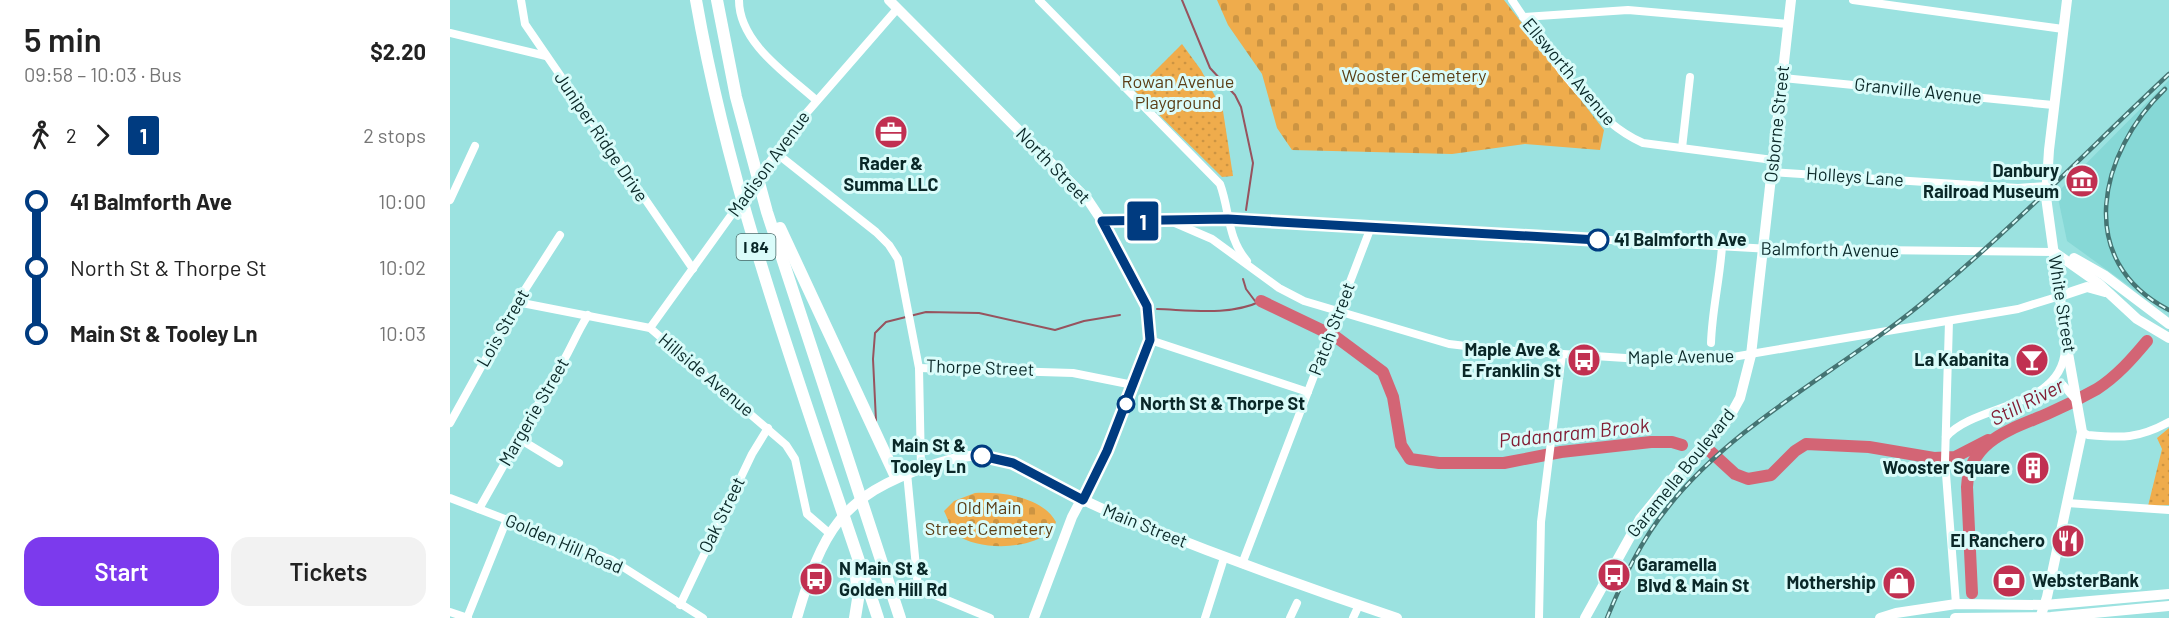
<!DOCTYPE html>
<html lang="en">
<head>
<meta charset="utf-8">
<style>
  :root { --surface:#fff; --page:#f2f2f2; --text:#222; --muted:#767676; --accent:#7c3aed }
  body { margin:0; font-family:Barlow,sans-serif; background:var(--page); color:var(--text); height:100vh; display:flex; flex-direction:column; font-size:22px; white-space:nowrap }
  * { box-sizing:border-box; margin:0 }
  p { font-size:20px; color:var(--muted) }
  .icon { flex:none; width:33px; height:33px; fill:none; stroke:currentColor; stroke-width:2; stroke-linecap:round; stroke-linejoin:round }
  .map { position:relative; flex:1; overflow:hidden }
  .drawer { display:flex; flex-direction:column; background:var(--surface); width:450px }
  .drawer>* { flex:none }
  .badge { padding:0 12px; border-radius:4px; font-size:21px; line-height:39px }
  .map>.badge { position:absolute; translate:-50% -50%; box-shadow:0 0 0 3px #fff }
  .legs { display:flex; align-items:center; gap:9px; height:66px; padding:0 24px; font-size:20px }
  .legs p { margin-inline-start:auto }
  .overview { display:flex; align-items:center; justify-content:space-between; height:102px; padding:0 24px }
  h1 { font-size:33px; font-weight:600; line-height:45px }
  .primary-button { display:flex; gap:12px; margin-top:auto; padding:12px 24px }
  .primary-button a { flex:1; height:69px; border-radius:18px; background:var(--accent); color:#fff; font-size:24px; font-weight:600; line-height:69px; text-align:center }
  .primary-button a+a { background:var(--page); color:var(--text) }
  ul { padding:0 24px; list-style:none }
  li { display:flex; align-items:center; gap:21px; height:66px; font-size:22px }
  li i { display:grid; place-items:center; width:9px; height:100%; margin:0 8px; background:currentColor }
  li i::after { content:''; width:15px; height:15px; margin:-8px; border:4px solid; border-radius:50%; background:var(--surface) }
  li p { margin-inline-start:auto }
  li:first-child i { background:linear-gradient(#0000 50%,currentColor 0) }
  li:last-child i { background:linear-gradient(currentColor 50%,#0000 0) }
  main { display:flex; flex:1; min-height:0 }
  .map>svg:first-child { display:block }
  .built { fill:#86d8d6 }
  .cemetery { fill:url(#cemetery-stones) }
  .park { fill:url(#park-dots) }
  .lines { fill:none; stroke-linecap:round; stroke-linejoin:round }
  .stream { stroke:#97535e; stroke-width:2 }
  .river { stroke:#d36575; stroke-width:12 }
  .minor { stroke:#fff; stroke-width:8 }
  .major { stroke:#fff; stroke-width:10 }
  .highway { stroke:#fff; stroke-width:12 }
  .rail-casing { stroke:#457473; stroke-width:4.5 }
  .rail { stroke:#dafcfa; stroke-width:2; stroke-dasharray:7; stroke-linecap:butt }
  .line-1-casing { stroke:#fff; stroke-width:14 }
  .line-1 { stroke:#003b80; stroke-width:9 }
  .stop-1-dot { fill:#fff; stroke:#003b80; stroke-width:3 }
  .labels { text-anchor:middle; stroke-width:6; stroke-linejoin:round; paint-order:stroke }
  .shield { fill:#dafcfa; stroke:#486867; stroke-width:1.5 }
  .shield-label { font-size:16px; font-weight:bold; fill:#0a2828 }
  .street-label { font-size:18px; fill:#0a2828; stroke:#dafcfa }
  .park-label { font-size:18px; fill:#5b3e16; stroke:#dafcfa }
  .poi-label { font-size:18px; font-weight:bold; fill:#0a2828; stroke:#dafcfa; text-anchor:end }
  .stop-label { font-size:18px; font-weight:bold; fill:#0a2828; stroke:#dafcfa; text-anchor:start }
  .water-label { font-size:20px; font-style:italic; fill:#831e35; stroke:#dafcfa }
</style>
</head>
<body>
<main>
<section class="drawer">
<div class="overview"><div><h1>5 min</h1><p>09:58 – 10:03 · Bus</p></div><b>$2.20</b></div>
<div class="legs"><svg class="icon" aria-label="walk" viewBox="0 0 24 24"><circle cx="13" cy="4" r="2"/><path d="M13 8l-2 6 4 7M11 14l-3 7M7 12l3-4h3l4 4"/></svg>2<svg class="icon" aria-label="forward" viewBox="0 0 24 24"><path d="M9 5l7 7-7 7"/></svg><b class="badge" style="background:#003b80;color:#fff">1</b><p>2 stops</p></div>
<ul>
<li><i style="color:#003b80"></i><b>41 Balmforth Ave</b><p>10:00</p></li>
<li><i style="color:#003b80"></i><span>North St &amp; Thorpe St</span><p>10:02</p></li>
<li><i style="color:#003b80"></i><b>Main St &amp; Tooley Ln</b><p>10:03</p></li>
</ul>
<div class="primary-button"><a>Start</a><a>Tickets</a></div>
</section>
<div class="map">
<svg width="1719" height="618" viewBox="0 0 1719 618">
  <defs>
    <pattern id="cemetery-stones" width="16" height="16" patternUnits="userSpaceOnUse" patternTransform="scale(1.5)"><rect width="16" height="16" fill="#efac4c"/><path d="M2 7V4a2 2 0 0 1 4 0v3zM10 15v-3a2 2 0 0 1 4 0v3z" fill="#cc9442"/></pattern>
    <pattern id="park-dots" width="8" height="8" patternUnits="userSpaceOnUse" patternTransform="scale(1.5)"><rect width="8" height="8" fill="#efac4c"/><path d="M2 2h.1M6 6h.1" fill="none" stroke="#cc9442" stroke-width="1.8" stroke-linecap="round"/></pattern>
  </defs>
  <rect width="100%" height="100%" fill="#9be2e0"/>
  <!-- built -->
  <path class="built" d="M1719 80V309L1715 312 1617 241 1607 193Z"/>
  <!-- cemetery -->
  <g class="cemetery">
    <path d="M767 0H1054L1154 130 1150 150 1075 144 1002 154 842 150 827 128 812 74 778 25Z"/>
    <path d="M525 493C551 492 592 496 606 522 594 551 530 552 507 535 501 531 498 518 494 511L504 501Z"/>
  </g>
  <!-- park -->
  <g class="park">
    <path d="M732 44 751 70 773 111 783 176 772 177 685 91Z"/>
    <path d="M1719 428V505L1698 506 1712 449 1707 438Z"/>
  </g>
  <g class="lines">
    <!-- stream -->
    <g class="stream">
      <path d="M732 0 760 68 785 95 791 107 803 163 796 210"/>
      <path d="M793 279 796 289 805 301H810"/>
      <path d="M707 309C740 310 781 316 811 301"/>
      <path d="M426 421 423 359 425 333 436 322 476 312 529 313 605 330 634 321 670 315"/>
    </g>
    <!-- river -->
    <g class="river">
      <path d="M811 301 886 337 933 372 943 397 951 445 960 459 989 463H1054L1111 452 1201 442H1222L1232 445"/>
      <path d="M1261 452 1285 474 1298 479 1321 475 1345 451 1356 444 1419 447 1484 458 1505 457 1538 440"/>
      <path d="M1522 593 1517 487C1519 440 1562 429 1597 414 1613 407 1631 398 1647 389 1667 376 1682 359 1697 341"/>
    </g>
    <!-- minor -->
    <g class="minor">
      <path d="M71 0 75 24 243 269"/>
      <path d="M289 0C289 43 337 74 366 100"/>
      <path d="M589 0 770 184C780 211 777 238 797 261"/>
      <path d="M1062 0C1093 47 1141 121 1193 143L1323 160"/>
      <path d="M1403 0 1613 29"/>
      <path d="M1073 17 1178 10 1338 24"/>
      <path d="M0 33 96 56"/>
      <path d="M1333 78 1603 105"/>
      <path d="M1232 148 1240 77"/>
      <path d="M325 152 426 232 439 245 448 259 469 368 471 468"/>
      <path d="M1322 172 1568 188 1596 186"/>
      <path d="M0 200 25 146"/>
      <path d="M652 221 778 219 1321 249 1604 252"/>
      <path d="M725 223 762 239 829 288 854 301 999 344 1050 350 1191 359H1271L1568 309 1610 296"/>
      <path d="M67 302 200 328 336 445 345 459 357 514 379 533"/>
      <path d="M1499 321 1495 461 1506 604"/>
      <path d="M200 328 346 125 447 9"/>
      <path d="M700 340 858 392"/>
      <path d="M1261 343C1262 310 1270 279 1272 246"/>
      <path d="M469 368 623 373 683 385"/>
      <path d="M1598 385H1613L1624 398"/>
      <path d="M0 423 67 302 110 235"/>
      <path d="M1632 432 1638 435C1672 438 1688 439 1719 422"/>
      <path d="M1496 437C1526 403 1611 409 1615 350"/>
      <path d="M68 438 109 463"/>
      <path d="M457 473 468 588 540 618"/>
      <path d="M0 498 162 560 253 618"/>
      <path d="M1617 503 1719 510"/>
      <path d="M29 509 104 376C118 357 125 335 138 315"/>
      <path d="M792 564 921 227"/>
      <path d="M230 605 302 454 318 428"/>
      <path d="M0 612 18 618"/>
      <path d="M17 618 57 519"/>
      <path d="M755 618 774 558"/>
      <path d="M840 618 847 603"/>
      <path d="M903 618 909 605"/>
      <path d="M1089 618 1091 522 1112 354"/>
    </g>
    <!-- major -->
    <g class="major">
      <path d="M439 0 638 200 652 221 697 306 700 340 657 451 622 517 584 618"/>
      <path d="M1604 252 1648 283 1687 319 1719 338"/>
      <path d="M1624 258 1654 275 1719 324"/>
      <path d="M1610 296 1637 287 1655 292"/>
      <path d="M347 618C372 532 390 496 479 466 500 459 523 452 546 458 578 467 606 486 636 501 653 510 672 517 690 524 775 558 860 589 947 618"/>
      <path d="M1135 618 1190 519 1229 471 1279 418 1290 398 1301 355 1341 0"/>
      <path d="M1430 618 1446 613 1506 604 1595 605 1719 594"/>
      <path d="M1505 618 1601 617 1719 606"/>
      <path d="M1590 618 1597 597 1632 432 1616 342 1596 197 1599 150 1617 0"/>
    </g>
    <!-- highway -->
    <g class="highway">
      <path d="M246 0C283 212 361 414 428 618"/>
      <path d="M267 0 286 97 317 212 450 618"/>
      <path d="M330 228 446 477"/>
      <path d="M405 565 408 599 405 618"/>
    </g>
    <defs>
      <g id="rail">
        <path d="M1715 89C1649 152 1623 261 1719 310"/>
        <path d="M1157 618C1173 579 1191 540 1218 507 1288 419 1398 367 1483 294 1566 225 1641 147 1719 74"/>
      </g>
    </defs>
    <!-- rail casing -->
    <use href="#rail" class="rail-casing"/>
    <!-- rail -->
    <use href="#rail" class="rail"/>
  </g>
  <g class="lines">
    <defs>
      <path id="line-1" d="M532 456 563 463 633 500 657 451 700 340 697 306 652 221 778 219 1148 240"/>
    </defs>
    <!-- line-1 casing -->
    <use href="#line-1" class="line-1-casing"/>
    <!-- line-1 -->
    <use href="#line-1" class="line-1"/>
  </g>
  <!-- icons -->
  <defs>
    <symbol id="office-disc" viewBox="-11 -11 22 22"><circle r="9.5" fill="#c13051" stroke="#dafcfa"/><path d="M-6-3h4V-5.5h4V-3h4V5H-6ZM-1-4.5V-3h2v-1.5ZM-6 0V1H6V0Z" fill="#fff"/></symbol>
    <symbol id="museum-disc" viewBox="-11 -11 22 22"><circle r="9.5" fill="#c13051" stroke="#dafcfa"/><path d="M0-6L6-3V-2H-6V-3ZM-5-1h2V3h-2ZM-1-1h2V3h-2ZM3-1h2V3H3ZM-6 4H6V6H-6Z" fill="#fff"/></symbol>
    <symbol id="bus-disc" viewBox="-11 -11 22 22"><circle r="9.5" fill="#c13051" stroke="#dafcfa"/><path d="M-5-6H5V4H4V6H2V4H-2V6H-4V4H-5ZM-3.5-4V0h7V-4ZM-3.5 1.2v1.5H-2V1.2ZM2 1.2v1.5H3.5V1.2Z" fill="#fff"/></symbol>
    <symbol id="bar-disc" viewBox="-11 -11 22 22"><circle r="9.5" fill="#c13051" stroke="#dafcfa"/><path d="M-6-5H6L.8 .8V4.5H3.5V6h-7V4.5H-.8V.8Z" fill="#fff"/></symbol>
    <symbol id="building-disc" viewBox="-11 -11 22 22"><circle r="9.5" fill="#c13051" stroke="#dafcfa"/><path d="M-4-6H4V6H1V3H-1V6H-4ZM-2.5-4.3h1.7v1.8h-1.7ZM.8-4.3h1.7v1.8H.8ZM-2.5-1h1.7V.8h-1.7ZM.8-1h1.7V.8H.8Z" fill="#fff"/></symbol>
    <symbol id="restaurant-disc" viewBox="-11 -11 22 22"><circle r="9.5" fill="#c13051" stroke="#dafcfa"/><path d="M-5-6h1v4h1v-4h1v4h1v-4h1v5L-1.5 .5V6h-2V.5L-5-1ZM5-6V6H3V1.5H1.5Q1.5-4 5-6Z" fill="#fff"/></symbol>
    <symbol id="bank-disc" viewBox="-11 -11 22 22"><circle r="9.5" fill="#c13051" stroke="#dafcfa"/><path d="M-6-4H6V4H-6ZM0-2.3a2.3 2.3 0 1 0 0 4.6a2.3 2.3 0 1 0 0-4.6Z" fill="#fff"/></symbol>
    <symbol id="shop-disc" viewBox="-11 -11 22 22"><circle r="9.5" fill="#c13051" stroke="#dafcfa"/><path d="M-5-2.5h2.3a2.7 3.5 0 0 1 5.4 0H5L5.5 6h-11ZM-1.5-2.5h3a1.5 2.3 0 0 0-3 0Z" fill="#fff"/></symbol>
  </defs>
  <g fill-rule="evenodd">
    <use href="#office-disc" x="422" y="113" width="38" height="38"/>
    <use href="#museum-disc" x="1613" y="162" width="38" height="38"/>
    <use href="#bus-disc" x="1115" y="341" width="38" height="38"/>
    <use href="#bar-disc" x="1563" y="341" width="38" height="38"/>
    <use href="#building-disc" x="1564" y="449" width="38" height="38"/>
    <use href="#restaurant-disc" x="1599" y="522" width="38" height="38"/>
    <use href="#bus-disc" x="1145" y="556" width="38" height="38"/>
    <use href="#bus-disc" x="347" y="560" width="38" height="38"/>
    <use href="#bank-disc" x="1540" y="562" width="38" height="38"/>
    <use href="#shop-disc" x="1430" y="564" width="38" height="38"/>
  </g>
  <!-- markers -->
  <g class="stop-1-dot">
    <circle cx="1148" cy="240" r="10"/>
    <circle cx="676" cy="404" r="8"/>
    <circle cx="532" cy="456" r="10"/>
  </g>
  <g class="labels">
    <!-- shield labels -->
    <rect class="shield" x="286.5" y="234" width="39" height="26" rx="4.5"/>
    <g class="shield-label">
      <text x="306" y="253">I 84</text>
    </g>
    <!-- street labels -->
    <g class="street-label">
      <text transform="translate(1119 72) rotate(50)" y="6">Ellsworth Avenue</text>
      <text transform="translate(1468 91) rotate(6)" y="6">Granville Avenue</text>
      <text transform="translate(1327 124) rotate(-84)" y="6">Osborne Street</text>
      <text transform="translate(151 137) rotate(56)" y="6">Juniper Ridge Drive</text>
      <text transform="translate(319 164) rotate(-54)" y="6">Madison Avenue</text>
      <text transform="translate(603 166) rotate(46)" y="6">North Street</text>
      <text transform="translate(1405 177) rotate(4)" y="6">Holleys Lane</text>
      <text transform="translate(1380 250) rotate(1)" y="6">Balmforth Avenue</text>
      <text transform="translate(1612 304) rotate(81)" y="6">White Street</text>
      <text transform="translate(53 328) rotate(-60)" y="6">Lois Street</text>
      <text transform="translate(882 329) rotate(-69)" y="6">Patch Street</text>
      <text transform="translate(1231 357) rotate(-1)" y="6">Maple Avenue</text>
      <text transform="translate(530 368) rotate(2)" y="6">Thorpe Street</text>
      <text transform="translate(256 375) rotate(40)" y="6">Hillside Avenue</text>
      <text transform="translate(84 412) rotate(-60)" y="6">Margerie Street</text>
      <text transform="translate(1231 473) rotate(-51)" y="6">Garamella Boulevard</text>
      <text transform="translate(272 515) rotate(-64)" y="6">Oak Street</text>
      <text transform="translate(695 526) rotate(22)" y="6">Main Street</text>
      <text transform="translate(114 544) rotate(23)" y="6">Golden Hill Road</text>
    </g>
    <!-- park labels -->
    <g class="park-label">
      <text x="964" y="82">Wooster Cemetery</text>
      <text x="728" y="88">Rowan Avenue<tspan x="728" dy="21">Playground</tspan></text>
      <text x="539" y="514">Old Main<tspan x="539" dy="21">Street Cemetery</tspan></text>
    </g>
    <!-- poi labels -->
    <g class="poi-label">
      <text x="441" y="170" text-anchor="middle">Rader &amp;<tspan x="441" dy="21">Summa LLC</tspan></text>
      <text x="1609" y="177">Danbury<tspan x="1609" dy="21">Railroad Museum</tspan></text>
      <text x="1111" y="356">Maple Ave &amp;<tspan x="1111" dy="21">E Franklin St</tspan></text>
      <text x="1559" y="366">La Kabanita</text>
      <text x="1560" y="474">Wooster Square</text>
      <text x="1595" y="547">El Ranchero</text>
      <text x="1187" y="571" text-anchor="start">Garamella<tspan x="1187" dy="21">Blvd &amp; Main St</tspan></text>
      <text x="389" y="575" text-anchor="start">N Main St &amp;<tspan x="389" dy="21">Golden Hill Rd</tspan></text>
      <text x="1582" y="587" text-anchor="start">WebsterBank</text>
      <text x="1426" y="589">Mothership</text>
    </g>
    <!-- stop labels -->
    <g class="stop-label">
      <text x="1164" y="246">41 Balmforth Ave</text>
      <text x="690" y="410">North St &amp; Thorpe St</text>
      <text x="516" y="452" text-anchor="end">Main St &amp;<tspan x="516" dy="21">Tooley Ln</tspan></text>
    </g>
    <!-- water labels -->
    <g class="water-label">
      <text transform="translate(1577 402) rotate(-27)" y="7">Still River</text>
      <text transform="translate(1124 433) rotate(-6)" y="7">Padanaram Brook</text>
    </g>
  </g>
</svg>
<b class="badge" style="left:693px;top:221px;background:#003b80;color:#fff">1</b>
</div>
</main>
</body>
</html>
